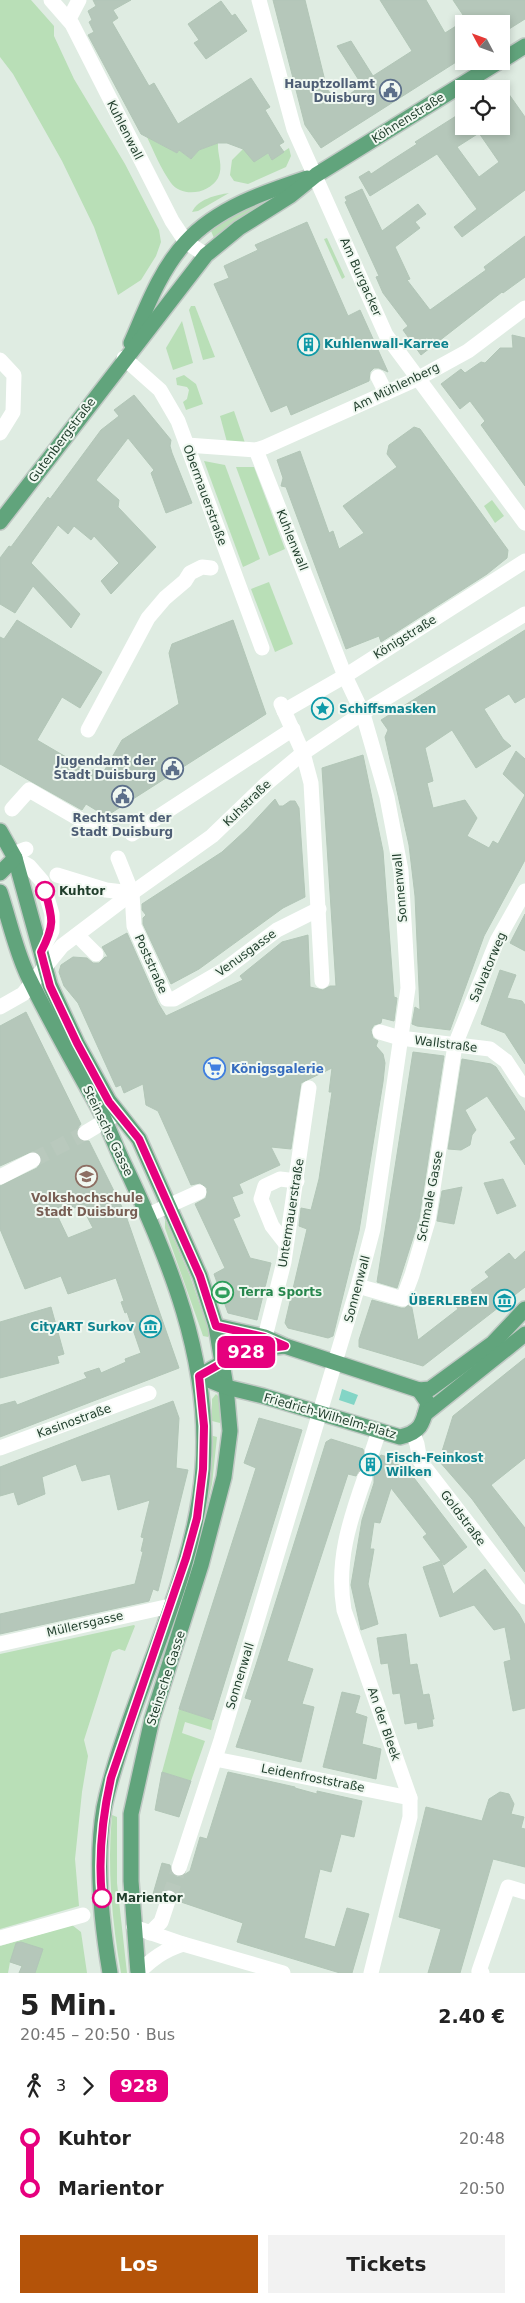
<!DOCTYPE html>
<html lang="de">
<head>
<meta charset="utf-8">
<style>
  :root { --surface:#fff; --page:#f2f2f2; --text:#222; --muted:#767676; --accent:#b45309 }
  body { margin:0; font-family:"DejaVu Sans",sans-serif; background:var(--page); color:var(--text); height:100vh; display:flex; flex-direction:column; font-size:19px; white-space:nowrap }
  * { box-sizing:border-box; margin:0 }
  p { font-size:16px; color:var(--muted) }
  .icon { flex:none; width:28px; height:28px; fill:none; stroke:currentColor; stroke-width:2; stroke-linecap:round; stroke-linejoin:round }
  .map { position:relative; height:1973px; overflow:hidden }
  .sheet { display:flex; flex-direction:column; background:var(--surface); flex:1 }
  .sheet>* { flex:none }
  .badge { padding:0 10px; border-radius:8px; font-size:18px; line-height:32px }
  .needle { width:32px; rotate:311deg }
  .tools { position:absolute; left:455px; top:15px; display:grid; gap:10px }
  .tools a { display:grid; place-items:center; width:55px; height:55px; border-radius:0px; background:var(--surface); box-shadow:0 2px 8px #0003; font-size:25px }
  .map>.badge { position:absolute; translate:-50% -50%; box-shadow:0 0 0 2px #fff }
  .legs { display:flex; align-items:center; gap:8px; height:55px; padding:0 20px; font-size:16px }
  .legs p { margin-inline-start:auto }
  .summary { display:flex; align-items:center; justify-content:space-between; height:85px; padding:0 20px }
  h1 { font-size:28px; font-weight:600; line-height:38px }
  .button { display:flex; gap:10px; margin-top:auto; padding:10px 20px }
  .button a { flex:1; height:58px; border-radius:0px; background:var(--accent); color:#fff; font-size:20px; font-weight:600; line-height:58px; text-align:center }
  .button a+a { background:var(--page); color:var(--text) }
  ul { padding:0 20px; list-style:none }
  li { display:flex; align-items:center; gap:18px; height:50px; font-size:19px }
  li i { display:grid; place-items:center; width:8px; height:100%; margin:0 6px; background:currentColor }
  li i::after { content:''; width:12px; height:12px; margin:-6px; border:4px solid; border-radius:50%; background:var(--surface) }
  li p { margin-inline-start:auto }
  li:first-child i { background:linear-gradient(#0000 50%,currentColor 0) }
  li:last-child i { background:linear-gradient(currentColor 50%,#0000 0) }
  .map>svg:first-child { display:block }
  .green { fill:#b9dfb7 }
  .water { fill:#83d5c6 }
  .building { fill:#b5c7ba; stroke:#b2c6b7; fill-rule:evenodd }
  .lines { fill:none; stroke-linecap:round; stroke-linejoin:round }
  .minor-tunnel { stroke:#b9c9bd; stroke-width:15; stroke-dasharray:15 8; stroke-linecap:butt }
  .major-casing { stroke:#c0c9c4; stroke-width:18 }
  .minor { stroke:#fff; stroke-width:15 }
  .major { stroke:#61a47c; stroke-width:15 }
  .line-1-casing { stroke:#fff; stroke-width:11 }
  .line-1 { stroke:#e6007e; stroke-width:8 }
  .stop-1-dot { fill:#fff; stroke:#e6007e; stroke-width:2.5 }
  .labels { text-anchor:middle; stroke-width:4; stroke-linejoin:round; paint-order:stroke }
  .service-label { font-size:12px; font-weight:bold; fill:#4e5e75; stroke:#f0f8f1; text-anchor:end }
  .street-label { font-size:12px; fill:#1f3d2b; stroke:#f0f8f1 }
  .culture-label { font-size:12px; font-weight:bold; fill:#0d838f; stroke:#f0f8f1; text-anchor:start }
  .stop-label { font-size:12px; font-weight:bold; fill:#1f3d2b; stroke:#f0f8f1; text-anchor:start }
  .shop-label { font-size:12px; font-weight:bold; fill:#366cbe; stroke:#f0f8f1; text-anchor:start }
  .education-label { font-size:12px; font-weight:bold; fill:#785e54; stroke:#f0f8f1 }
  .leisure-label { font-size:12px; font-weight:bold; fill:#27864d; stroke:#f0f8f1; text-anchor:start }
</style>
</head>
<body>
<div class="map">
<svg width="525" height="1973" viewBox="0 0 525 1973">
  <rect width="100%" height="100%" fill="#dfece2"/>
  <!-- green -->
  <g class="green">
    <path d="M0 0H31L54 26V36L74 79 125 164 159 230 161 242 156 256 141 280 118 295 94 227 62 161 13 74 0 57Z"/>
    <path d="M147 137 177 153 179 150 191 159 199 150 218 143C217 155 224 166 218 178 209 194 182 198 171 183 161 169 154 152 147 137Z"/>
    <path d="M289 148 291 156 286 167 248 184 234 181 230 175 232 160 243 149 267 153 272 159Z"/>
    <path d="M229 193 198 211 192 212C198 199 216 195 229 193Z"/>
    <path d="M269 196 272 202 214 238 211 231 228 218Z"/>
    <path d="M327 238 345 277 342 279 324 239Z"/>
    <path d="M191 306H195L215 357 203 360 189 310Z"/>
    <path d="M182 321 193 363 173 370 166 348Z"/>
    <path d="M184 375 196 384 203 404 186 410 183 402 187 399 189 390 187 387 177 385 176 378Z"/>
    <path d="M234 411 245 443 227 442 220 416Z"/>
    <path d="M204 461 225 465 260 559 243 567Z"/>
    <path d="M236 467H254L285 549 269 556Z"/>
    <path d="M492 500 504 516 495 523 484 506Z"/>
    <path d="M269 582 293 644 275 652 251 589Z"/>
    <path d="M165 1219 190 1276 210 1334 208 1337 203 1336 201 1330 165 1228Z"/>
    <path d="M216 1394 220 1398V1423L212 1421V1399Z"/>
    <path d="M210 1435 217 1437 212 1484 205 1515 211 1462Z"/>
    <path d="M134 1625 135 1626 125 1651 119 1649 112 1652 84 1740 88 1756 82 1792 75 1859 79 1906 0 1929V1654Z"/>
    <path d="M179 1709 213 1720 211 1730 185 1722 182 1733 205 1741 191 1781 162 1772Z"/>
    <path d="M112 1815 117 1817V1883L127 1973H121C112 1921 107 1868 112 1815Z"/>
    <path d="M72 1925 81 1932 87 1973H19L22 1966 10 1962 8 1973H0V1946Z"/>
  </g>
  <!-- water -->
  <path class="water" d="M342 1389 358 1395 354 1405 339 1400Z"/>
  <!-- building -->
  <g class="building">
    <path d="M93 0H131L113 10 118 18 112 22 149 86 154 83 178 124 251 78 270 107 265 110 284 142 279 145 284 152 272 160 268 153 254 162 243 149 227 143H218L199 150 191 159 179 150 177 153 141 134 88 35 94 32 89 22 92 20 88 11 96 6Z"/>
    <path d="M273 0H305L327 89 338 103 362 85 337 46 351 41 373 76 412 51 380 0H426L445 33 464 21V57L321 148 305 125Z"/>
    <path d="M453 0H525V19L501 34V24H469Z"/>
    <path d="M221 1 232 16 235 14 247 31 206 59 194 43 199 40 188 24Z"/>
    <path d="M501 83 525 117V190L462 237 454 227 477 209 437 154 370 196 359 177 369 171 371 174 389 162 417 144 415 142 464 111V126H501ZM479 133 499 162 479 177 457 147Z"/>
    <path d="M362 189 382 231 418 204 426 214 415 222 420 228 395 247 410 279 407 280 430 310 486 270 484 267 525 236V277L503 293 502 292 421 355 403 330 408 326 383 293 376 277 379 276 345 202 347 201 345 197Z"/>
    <path d="M307 222 348 316 360 310 388 372 379 368H374L370 372 369 381 291 415 287 405 271 412 214 284 229 278 224 266 258 250 255 245Z"/>
    <path d="M512 335 525 338V486L481 425 485 421 470 401 460 409 441 384 461 369 465 373 481 362 485 363 500 348H513Z"/>
    <path d="M134 395 171 440 170 446 172 453 192 503 166 513 151 473 154 470 128 438 96 480 119 500 118 507 156 547 111 594 101 581 119 563 94 536 91 540 74 526 68 534 58 525 31 563 80 614 71 628 33 586 15 613 0 604V558L9 546 11 547 48 497 50 499 101 430 119 416 114 410Z"/>
    <path d="M414 427 420 429 508 550 507 558 487 574 381 642 379 636 346 649 286 487 281 486 283 478 277 460 300 451 329 533 333 531 339 549 364 533 343 506 397 467 387 454 389 445Z"/>
    <path d="M17 620 102 672 80 708 62 697 37 740 90 771 95 769 103 773 122 740 179 704 169 653 172 644 233 620 266 714 108 815H104L86 804 82 810 0 764V637L4 639Z"/>
    <path d="M525 630V697L515 703 509 694 484 709 503 739 511 746 476 768 452 730 425 748 433 781 427 783 433 808 465 800 477 818 467 836 489 848 493 841 498 844 525 795 503 774 516 751 525 759V860L484 936 450 1030 417 1026 412 1024 415 1007 420 1010 415 896 409 845 385 737 388 730 381 720Z"/>
    <path d="M363 755 383 851 394 997 397 998 394 1021 382 1018 381 1023 374 1025 371 1030 373 1038 378 1041 376 1046 383 1054 385 1063 383 1082 359 1231 333 1336 328 1338 288 1328 285 1323 307 1229 299 1226 301 1208 311 1210 319 1179 332 1092H329L332 1068 301 1083 291 1149 271 1147 280 1165 239 1184 243 1193 232 1197 240 1216 233 1219 250 1258 271 1263 257 1320 228 1313 214 1274 225 1268 195 1204 206 1198 207 1188 200 1183 191 1185 158 1111 146 1105 143 1084 124 1093 121 1085 116 1087 78 1003 64 986 59 972 61 965 73 957 87 958 93 963H99L105 957H108L102 947 127 933 158 1003 166 1016 243 980 240 976 282 942 308 935 310 987 323 990 330 986H336L322 768Z"/>
    <path d="M275 799 279 806H283L290 801H295L299 808 305 897 283 908 199 969 171 984 143 924V918L146 915 142 910V904L222 852 247 829Z"/>
    <path d="M525 914V951L510 943Z"/>
    <path d="M500 970 516 975 507 998 522 1001 525 1005V1064L505 1033 481 1024Z"/>
    <path d="M26 1012 81 1124 77 1129V1137L81 1141H89L125 1213 179 1368 0 1437V1405L15 1401 17 1405 87 1378 84 1373 99 1368 101 1373 126 1362 125 1359 141 1353 127 1312 125 1313 121 1302 124 1301 116 1278 68 1294 61 1276 25 1289 0 1229V1186L37 1168 42 1161 38 1152 33 1151 0 1166V1026ZM81 1205 93 1228 68 1238 57 1215Z"/>
    <path d="M413 1052 444 1056 419 1219 397 1288 377 1282Z"/>
    <path d="M462 1059 491 1064 496 1067 525 1112V1165L510 1142 516 1139 487 1096 465 1110 476 1130 472 1135 470 1145 461 1150 448 1149Z"/>
    <path d="M503 1179 516 1206 497 1214 484 1183Z"/>
    <path d="M462 1187 454 1224 437 1221 442 1191Z"/>
    <path d="M525 1251V1287L423 1366 359 1347V1340L372 1300 401 1308H405L411 1303 418 1340 458 1309 456 1306 473 1293 471 1290 489 1277 485 1272 509 1253 515 1260Z"/>
    <path d="M51 1307 64 1354 57 1356 59 1363 0 1378V1322Z"/>
    <path d="M525 1358V1458L491 1485 525 1528V1572L472 1499 439 1461 453 1416Z"/>
    <path d="M173 1401 179 1418 176 1468 188 1470 158 1591 153 1589 149 1601 0 1634V1614L135 1584 143 1552 141 1551 144 1538 141 1537 150 1500 118 1510 110 1474 82 1481 76 1464 42 1477 45 1494 18 1505 14 1492 0 1496V1467Z"/>
    <path d="M259 1418 302 1430 213 1720 179 1709 256 1468 244 1463Z"/>
    <path d="M331 1439 363 1449 365 1458 370 1461 378 1459 381 1455 401 1461 467 1547 444 1565 423 1537 427 1534 391 1488 380 1523 374 1522 370 1549H374L368 1584 378 1624 361 1630 351 1585 362 1520 374 1483V1476L368 1468 359 1470 356 1476 348 1474 287 1661 313 1669 302 1704 314 1707 301 1762 236 1747 252 1700 245 1698 255 1668 326 1442Z"/>
    <path d="M441 1561 453 1594 485 1569 519 1614 525 1625V1708L513 1711 504 1662 511 1660 505 1627 494 1630 474 1605 440 1617 423 1567Z"/>
    <path d="M406 1634 410 1665 417 1664 423 1695 429 1694 434 1719H432L433 1726 418 1729 417 1722 405 1724 400 1693 393 1694 388 1663 381 1664 377 1638Z"/>
    <path d="M342 1692 360 1696 355 1713 367 1717 362 1744 381 1749 376 1779 323 1767Z"/>
    <path d="M162 1772 191 1781 179 1817 155 1810Z"/>
    <path d="M228 1772 295 1787V1788L317 1794V1791L362 1801 354 1837 341 1834 331 1872 320 1869 304 1938 335 1947 347 1908 369 1914 352 1973H340L237 1942 243 1923 178 1901 176 1892 171 1889 163 1891 160 1896 153 1894 162 1863 170 1865 172 1874 177 1877H181L190 1871 200 1837 207 1839Z"/>
    <path d="M500 1792 509 1794 514 1804 511 1814 524 1817 521 1828 525 1829V1867L493 1859 460 1973H428L441 1929 399 1917 426 1807 482 1821 489 1799Z"/>
    <path d="M21 1942 43 1949 35 1973H19L22 1966 10 1962 16 1943Z"/>
  </g>
  <g class="lines">
    <!-- minor-tunnel -->
    <g class="minor-tunnel">
      <path d="M33 1160 85 1133"/>
      <path d="M365 1477 372 1452"/>
      <path d="M169 1898 179 1868"/>
    </g>
    <defs>
      <g id="major">
        <path d="M501 61 525 46"/>
        <path d="M131 343C146 309 160 270 186 242 217 208 265 192 307 178"/>
        <path d="M0 522 206 255 239 228 290 196 316 175 500 61"/>
        <path d="M0 831 15 858 50 985 77 1043 109 1101 139 1139 200 1276 216 1326 226 1387 230 1431 224 1477 201 1565 152 1719 131 1814V1881L138 1973"/>
        <path d="M0 873 15 858"/>
        <path d="M0 892C9 919 15 948 27 974 48 1018 73 1062 97 1105 107 1123 114 1143 123 1162 169 1258 211 1360 203 1468 197 1554 158 1640 130 1720 120 1749 110 1778 104 1808 95 1861 101 1920 110 1973"/>
        <path d="M216 1326 265 1337 285 1346 419 1390 430 1389 493 1343 525 1309"/>
        <path d="M199 1376 226 1387 263 1396 400 1437C422 1432 423 1422 428 1403L419 1390"/>
        <path d="M199 1376 236 1355 247 1351 284 1346"/>
        <path d="M425 1414 525 1334"/>
      </g>
    </defs>
    <!-- major casing -->
    <use href="#major" class="major-casing"/>
    <!-- minor -->
    <g class="minor">
      <path d="M51 0 72 24 172 221 186 242 206 255"/>
      <path d="M259 0 294 129 386 335 525 523"/>
      <path d="M69 19 79 0"/>
      <path d="M124 358 160 390 178 421 262 648"/>
      <path d="M0 360 14 375 13 412 0 433"/>
      <path d="M378 377 386 393"/>
      <path d="M187 445 256 450 265 447 417 379 468 351 525 308"/>
      <path d="M281 704 303 753 311 783 322 981"/>
      <path d="M284 711 345 676 525 561"/>
      <path d="M88 730 148 618 165 598 185 581 190 573 202 567 211 568"/>
      <path d="M12 809 29 790 86 823 103 824 107 829"/>
      <path d="M132 834 293 729"/>
      <path d="M13 854 26 849"/>
      <path d="M15 858 29 866 42 881 52 914V931L41 952"/>
      <path d="M118 858 132 893 134 926 167 999H174L224 970 277 930 319 909"/>
      <path d="M57 875 106 890 132 893"/>
      <path d="M77 935 96 954"/>
      <path d="M0 1007 23 994 62 946 132 893 212 836 266 784 303 753 373 706 525 614"/>
      <path d="M380 1032 400 1038 490 1049 506 1061 525 1090"/>
      <path d="M85 1133 115 1115"/>
      <path d="M0 1177 33 1160"/>
      <path d="M148 1215 199 1192"/>
      <path d="M286 1244 272 1226 261 1199 265 1186 280 1179 297 1181"/>
      <path d="M358 1286 403 1299 412 1275 428 1221 455 1045 497 941 525 891"/>
      <path d="M265 1337 284 1262 309 1088"/>
      <path d="M413 1434 417 1444 420 1461 525 1597"/>
      <path d="M0 1448 149 1393"/>
      <path d="M372 1452 379 1431"/>
      <path d="M365 1477C349 1522 336 1562 344 1610L410 1798V1817L371 1973"/>
      <path d="M0 1644 170 1606"/>
      <path d="M215 1759 410 1798"/>
      <path d="M179 1868 221 1740 358 1286 373 1229 408 988 401 871 387 797 363 714 345 676 256 450"/>
      <path d="M134 1927 183 1944 283 1973"/>
      <path d="M150 1933 161 1922 169 1898"/>
      <path d="M0 1938 83 1915"/>
      <path d="M138 1973C152 1959 164 1950 183 1944"/>
      <path d="M482 1973 479 1971 508 1887 525 1892"/>
    </g>
    <!-- major -->
    <use href="#major" class="major"/>
  </g>
  <g class="lines">
    <defs>
      <path id="line-1" d="M45 891C53 919 55 925 41 952L50 986 77 1043 109 1102 139 1139 200 1276 216 1326 264 1337 285 1346 247 1351 236 1355 199 1376 204 1426 203 1469 197 1518 186 1558 111 1778C102 1818 98 1857 102 1898"/>
    </defs>
    <!-- line-1 casing -->
    <use href="#line-1" class="line-1-casing"/>
    <!-- line-1 -->
    <use href="#line-1" class="line-1"/>
  </g>
  <!-- icons -->
  <defs>
    <symbol id="civic-ring" viewBox="-11 -11 22 22"><circle r="9.5" fill="#f0f8f1" stroke="#5c6f8a" stroke-width="1.5"/><path d="M-.6-6.5H3V-4.5H.6V-3L4-1V1h2V6H-6V1h2V-1L-.6-3ZM-1.2 2.5V6h2.4V2.5Z" fill="#5c6f8a"/></symbol>
    <symbol id="building-ring" viewBox="-11 -11 22 22"><circle r="9.5" fill="#f0f8f1" stroke="#0f9aa8" stroke-width="1.5"/><path d="M-4-6H4V6H1V3H-1V6H-4ZM-2.5-4.3h1.7v1.8h-1.7ZM.8-4.3h1.7v1.8H.8ZM-2.5-1h1.7V.8h-1.7ZM.8-1h1.7V.8H.8Z" fill="#0f9aa8"/></symbol>
    <symbol id="sight-ring" viewBox="-11 -11 22 22"><circle r="9.5" fill="#f0f8f1" stroke="#0f9aa8" stroke-width="1.5"/><path d="M0-6L1.8-2.2L6-1.7L2.9 1.2L3.7 5.4L0 3.3L-3.7 5.4L-2.9 1.2L-6-1.7L-1.8-2.2Z" fill="#0f9aa8"/></symbol>
    <symbol id="supermarket-ring" viewBox="-11 -11 22 22"><circle r="9.5" fill="#f0f8f1" stroke="#3f7fe0" stroke-width="1.5"/><path d="M-6-5.5h2.5l.6 2H6L4.5 2H-2.5L-4.4-4H-6ZM-1.5 3.2a1.3 1.3 0 1 0 .1 0ZM3 3.2a1.3 1.3 0 1 0 .1 0Z" fill="#3f7fe0"/></symbol>
    <symbol id="university-ring" viewBox="-11 -11 22 22"><circle r="9.5" fill="#f0f8f1" stroke="#8d6e63" stroke-width="1.5"/><path d="M0-5L7-2L0 1L-7-2ZM-4 1L0 2.5L4 1V4Q0 6-4 4Z" fill="#8d6e63"/></symbol>
    <symbol id="stadium-ring" viewBox="-11 -11 22 22"><circle r="9.5" fill="#f0f8f1" stroke="#2e9e5b" stroke-width="1.5"/><path d="M0-5a6.5 5 0 1 0 0 10a6.5 5 0 1 0 0-10ZM-3.5-1.8h7v3.6h-7Z" fill="#2e9e5b"/></symbol>
    <symbol id="museum-ring" viewBox="-11 -11 22 22"><circle r="9.5" fill="#f0f8f1" stroke="#0f9aa8" stroke-width="1.5"/><path d="M0-6L6-3V-2H-6V-3ZM-5-1h2V3h-2ZM-1-1h2V3h-2ZM3-1h2V3H3ZM-6 4H6V6H-6Z" fill="#0f9aa8"/></symbol>
  </defs>
  <g fill-rule="evenodd">
    <use href="#civic-ring" x="378" y="78" width="25" height="25"/>
    <use href="#building-ring" x="296" y="332" width="25" height="25"/>
    <use href="#sight-ring" x="310" y="696" width="25" height="25"/>
    <use href="#civic-ring" x="160" y="756" width="25" height="25"/>
    <use href="#civic-ring" x="110" y="784" width="25" height="25"/>
    <use href="#supermarket-ring" x="202" y="1056" width="25" height="25"/>
    <use href="#university-ring" x="74" y="1164" width="25" height="25"/>
    <use href="#stadium-ring" x="210" y="1280" width="25" height="25"/>
    <use href="#museum-ring" x="492" y="1288" width="25" height="25"/>
    <use href="#museum-ring" x="138" y="1314" width="25" height="25"/>
    <use href="#building-ring" x="358" y="1452" width="25" height="25"/>
  </g>
  <!-- markers -->
  <g class="stop-1-dot">
    <circle cx="45" cy="891" r="9"/>
    <circle cx="102" cy="1898" r="9"/>
  </g>
  <g class="labels">
    <!-- service labels -->
    <g class="service-label">
      <text x="375" y="88">Hauptzollamt<tspan x="375" dy="14">Duisburg</tspan></text>
      <text x="156" y="765">Jugendamt der<tspan x="156" dy="14">Stadt Duisburg</tspan></text>
      <text x="122" y="822" text-anchor="middle">Rechtsamt der<tspan x="122" dy="14">Stadt Duisburg</tspan></text>
    </g>
    <!-- street labels -->
    <g class="street-label">
      <text transform="translate(408 118) rotate(-32)" y="4">Köhnenstraße</text>
      <text transform="translate(125 130) rotate(63)" y="4">Kuhlenwall</text>
      <text transform="translate(361 277) rotate(66)" y="4">Am Burgacker</text>
      <text transform="translate(396 387) rotate(-26)" y="4">Am Mühlenberg</text>
      <text transform="translate(62 440) rotate(-53)" y="4">Gutenbergstraße</text>
      <text transform="translate(205 495) rotate(70)" y="4">Obermauerstraße</text>
      <text transform="translate(292 540) rotate(68)" y="4">Kuhlenwall</text>
      <text transform="translate(405 637) rotate(-32)" y="4">Königstraße</text>
      <text transform="translate(247 803) rotate(-44)" y="4">Kuhstraße</text>
      <text transform="translate(400 888) rotate(-95)" y="4">Sonnenwall</text>
      <text transform="translate(246 953) rotate(-36)" y="4">Venusgasse</text>
      <text transform="translate(151 964) rotate(66)" y="4">Poststraße</text>
      <text transform="translate(488 967) rotate(-67)" y="4">Salvatorweg</text>
      <text transform="translate(446 1044) rotate(7)" y="4">Wallstraße</text>
      <text transform="translate(108 1131) rotate(64)" y="4">Steinsche Gasse</text>
      <text transform="translate(430 1196) rotate(-79)" y="4">Schmale Gasse</text>
      <text transform="translate(291 1213) rotate(-81)" y="4">Untermauerstraße</text>
      <text transform="translate(357 1289) rotate(-75)" y="4">Sonnenwall</text>
      <text transform="translate(330 1416) rotate(16)" y="4">Friedrich-Wilhelm-Platz</text>
      <text transform="translate(74 1421) rotate(-20)" y="4">Kasinostraße</text>
      <text transform="translate(463 1518) rotate(53)" y="4">Goldstraße</text>
      <text transform="translate(85 1624) rotate(-13)" y="4">Müllersgasse</text>
      <text transform="translate(240 1676) rotate(-73)" y="4">Sonnenwall</text>
      <text transform="translate(166 1678) rotate(-72)" y="4">Steinsche Gasse</text>
      <text transform="translate(384 1724) rotate(71)" y="4">An der Bleek</text>
      <text transform="translate(313 1778) rotate(11)" y="4">Leidenfroststraße</text>
    </g>
    <!-- culture labels -->
    <g class="culture-label">
      <text x="324" y="348">Kuhlenwall-Karree</text>
      <text x="339" y="713">Schiffsmasken</text>
      <text x="488" y="1305" text-anchor="end">ÜBERLEBEN</text>
      <text x="134" y="1331" text-anchor="end">CityART Surkov</text>
      <text x="386" y="1462">Fisch-Feinkost<tspan x="386" dy="14">Wilken</tspan></text>
    </g>
    <!-- stop labels -->
    <g class="stop-label">
      <text x="59" y="895">Kuhtor</text>
      <text x="116" y="1902">Marientor</text>
    </g>
    <!-- shop labels -->
    <g class="shop-label">
      <text x="231" y="1073">Königsgalerie</text>
    </g>
    <!-- education labels -->
    <g class="education-label">
      <text x="87" y="1202">Volkshochschule<tspan x="87" dy="14">Stadt Duisburg</tspan></text>
    </g>
    <!-- leisure labels -->
    <g class="leisure-label">
      <text x="239" y="1296">Terra Sports</text>
    </g>
  </g>
</svg>
<div class="tools">
<a><svg class="needle" viewBox="-14 -14 28 28"><path d="M0-13l5 13h-10z" fill="#e53935"/><path d="M0 13l5-13h-10z" fill="#767676"/></svg></a>
<a><svg class="icon" aria-label="locate" viewBox="0 0 24 24"><circle cx="12" cy="12" r="6"/><path d="M12 2v4M12 18v4M2 12h4M18 12h4"/></svg></a>
</div>
<b class="badge" style="left:246px;top:1352px;background:#e6007e;color:#fff">928</b>
</div>
<section class="sheet">
<div class="summary"><div><h1>5 Min.</h1><p>20:45 – 20:50 · Bus</p></div><b>2.40 €</b></div>
<div class="legs"><svg class="icon" aria-label="walk" viewBox="0 0 24 24"><circle cx="13" cy="4" r="2"/><path d="M13 8l-2 6 4 7M11 14l-3 7M7 12l3-4h3l4 4"/></svg>3<svg class="icon" aria-label="forward" viewBox="0 0 24 24"><path d="M9 5l7 7-7 7"/></svg><b class="badge" style="background:#e6007e;color:#fff">928</b></div>
<ul>
<li><i style="color:#e6007e"></i><b>Kuhtor</b><p>20:48</p></li>
<li><i style="color:#e6007e"></i><b>Marientor</b><p>20:50</p></li>
</ul>
<div class="button"><a>Los</a><a>Tickets</a></div>
</section>
</body>
</html>
